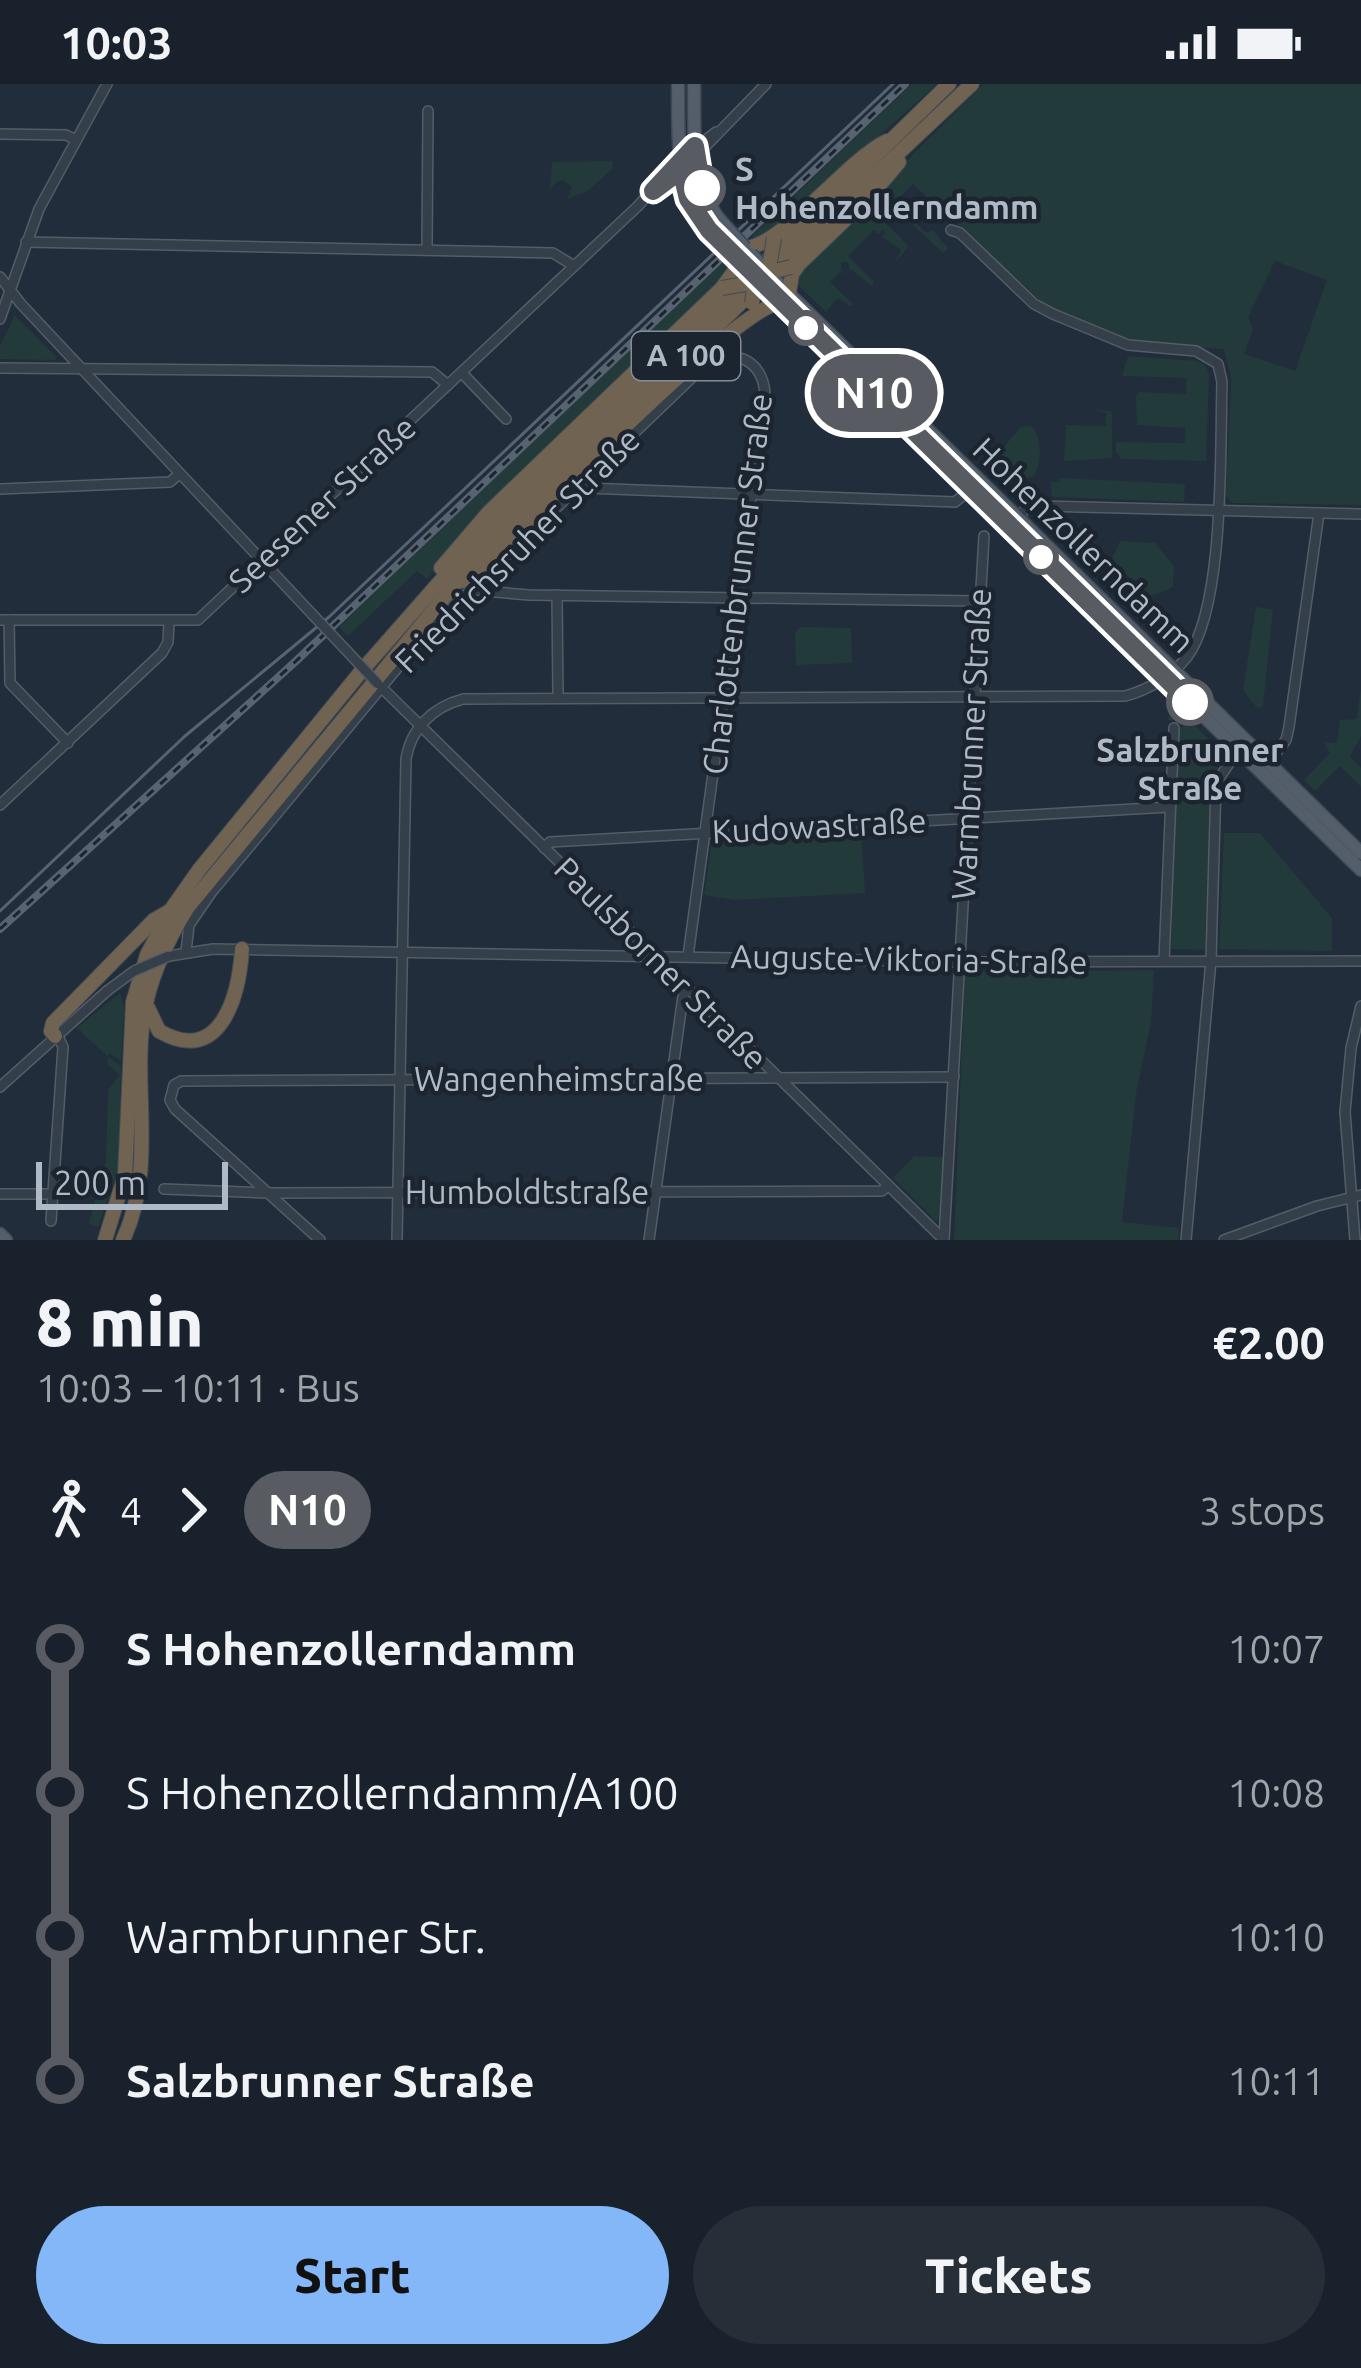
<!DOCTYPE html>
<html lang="en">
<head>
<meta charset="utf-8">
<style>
  :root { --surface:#19222c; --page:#262f38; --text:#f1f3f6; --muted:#9fa4a9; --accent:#83b7f8 }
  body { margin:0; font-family:Ubuntu,sans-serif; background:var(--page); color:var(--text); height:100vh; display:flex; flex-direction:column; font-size:45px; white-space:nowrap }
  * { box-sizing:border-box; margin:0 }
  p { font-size:39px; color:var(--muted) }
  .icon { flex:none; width:66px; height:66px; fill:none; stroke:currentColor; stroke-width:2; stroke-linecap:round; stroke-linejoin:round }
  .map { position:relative; height:1156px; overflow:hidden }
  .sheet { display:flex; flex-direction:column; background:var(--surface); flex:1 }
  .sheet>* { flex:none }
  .badge { padding:0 24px; border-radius:39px; font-size:42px; line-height:78px }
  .scale { position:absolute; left:36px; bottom:30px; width:192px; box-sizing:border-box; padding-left:12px; border:6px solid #b0bac6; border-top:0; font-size:33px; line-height:42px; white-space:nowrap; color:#b0bac6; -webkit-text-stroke:9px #1b242f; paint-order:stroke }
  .map>.badge { position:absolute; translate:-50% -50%; box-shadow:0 0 0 6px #fff }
  .legs { display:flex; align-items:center; gap:18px; height:132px; padding:0 36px; font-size:39px }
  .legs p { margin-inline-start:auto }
  .headline { display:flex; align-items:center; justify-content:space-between; height:204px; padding:0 36px }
  h1 { font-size:66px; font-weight:800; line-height:90px }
  .action { display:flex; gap:24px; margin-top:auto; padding:24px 36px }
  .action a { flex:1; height:138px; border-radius:72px; background:var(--accent); color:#111; font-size:48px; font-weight:800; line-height:138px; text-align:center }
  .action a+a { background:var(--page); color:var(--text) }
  ul { padding:0 36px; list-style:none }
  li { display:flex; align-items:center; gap:42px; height:144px; font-size:45px }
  li i { display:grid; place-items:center; width:18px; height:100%; margin:0 15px; background:currentColor }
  li i::after { content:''; width:30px; height:30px; margin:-15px; border:9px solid; border-radius:50%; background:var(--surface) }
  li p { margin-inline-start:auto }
  li:first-child i { background:linear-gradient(#0000 50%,currentColor 0) }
  li:last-child i { background:linear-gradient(currentColor 50%,#0000 0) }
  .status { display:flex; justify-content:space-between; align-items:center; height:84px; padding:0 60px; background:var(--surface); direction:ltr }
  .status svg { height:33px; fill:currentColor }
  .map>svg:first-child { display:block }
  .green { fill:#233a3b; fill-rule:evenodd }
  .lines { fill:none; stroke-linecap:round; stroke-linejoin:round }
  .minor-casing { stroke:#535d68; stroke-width:12 }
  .major-casing { stroke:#3e4853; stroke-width:15 }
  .highway-casing { stroke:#404a55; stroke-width:16 }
  .minor { stroke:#353f4a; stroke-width:9 }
  .major { stroke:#535e6a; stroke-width:12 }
  .highway { stroke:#706352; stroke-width:14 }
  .tram { stroke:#576371; stroke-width:3 }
  .rail-casing { stroke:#576371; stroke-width:8 }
  .rail { stroke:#1b242f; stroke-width:3; stroke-dasharray:9; stroke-linecap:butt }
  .minor-bridge-casing { stroke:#535d68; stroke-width:12; stroke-linecap:butt }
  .major-bridge-casing { stroke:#3e4853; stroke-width:15; stroke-linecap:butt }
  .highway-bridge-casing { stroke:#404a55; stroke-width:16; stroke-linecap:butt }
  .minor-bridge { stroke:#353f4a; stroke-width:9 }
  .major-bridge { stroke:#535e6a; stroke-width:12 }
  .highway-bridge { stroke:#706352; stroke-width:14 }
  .line-1-casing { stroke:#fff; stroke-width:27 }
  .line-1 { stroke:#595b62; stroke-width:18 }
  .stop-1-dot { fill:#fff; stroke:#595b62; stroke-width:6 }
  .labels { text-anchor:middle; stroke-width:9; stroke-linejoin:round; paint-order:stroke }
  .shield { fill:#1b242f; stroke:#838d99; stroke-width:3 }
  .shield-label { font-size:30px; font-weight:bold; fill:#b0bac6 }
  .stop-label { font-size:33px; font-weight:bold; fill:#b0bac6; stroke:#1b242f; text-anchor:start }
  .street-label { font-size:33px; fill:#b0bac6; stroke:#1b242f }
</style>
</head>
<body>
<div class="status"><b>10:03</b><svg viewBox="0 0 49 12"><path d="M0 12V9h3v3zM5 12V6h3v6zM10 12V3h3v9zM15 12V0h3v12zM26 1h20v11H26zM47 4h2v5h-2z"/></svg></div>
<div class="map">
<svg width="1361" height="1156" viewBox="0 0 1361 1156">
  <rect width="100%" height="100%" fill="#212d3a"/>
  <!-- green -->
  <g class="green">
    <path d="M912 0H937L783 138 758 158 752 152Z"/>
    <path d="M983 0H1361V421L1232 419 1226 412 1231 294 1224 265 1138 259 1044 220 913 100 895 118 926 149 933 146 948 164 943 169 894 123 880 134 909 162 891 183 902 166 882 153 885 149 883 146 878 150 874 146 848 172 874 198 872 202 850 185 848 178H841V185L852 194 841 187 830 198 853 220 850 222 837 214 826 228 793 196 806 178ZM1275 177 1327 196 1295 287 1244 270 1253 246 1248 233Z"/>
    <path d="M612 77 613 84 589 106 567 115 572 103 564 96 556 98 550 106 552 78Z"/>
    <path d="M722 177 730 185 719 201 427 495 417 487 348 552 339 543Z"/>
    <path d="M15 231 56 273 55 276 0 275V262Z"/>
    <path d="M1128 272 1197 277 1206 282 1209 292 1206 377 1122 375 1116 369V358L1185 359V344L1137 341 1136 311 1139 308 1186 310 1187 294 1122 292Z"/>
    <path d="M1093 326 1110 327 1112 330V374L1064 377 1066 341 1106 342V329Z"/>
    <path d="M1031 342C1043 352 1041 377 1035 391L1027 394 1003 384 996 372 1021 343Z"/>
    <path d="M1060 394 1185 400 1184 418 1052 413 1050 397 1059 398Z"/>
    <path d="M1120 457 1155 459 1174 482 1173 503 1149 513 1111 476Z"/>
    <path d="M1256 523 1273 525 1263 622 1257 624 1243 606Z"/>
    <path d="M800 543 851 544 852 579 796 581 795 549Z"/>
    <path d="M1361 605V652L1350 672 1361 684V703L1340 682 1315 707 1304 696 1330 669 1324 658 1337 659 1340 636 1357 635Z"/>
    <path d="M1172 619 1224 670 1210 698 1205 866 1171 865 1177 650 1183 642 1180 636H1168Z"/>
    <path d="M861 747 865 809 734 816 704 811 712 756Z"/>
    <path d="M1224 749H1260L1332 834V867L1219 865Z"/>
    <path d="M1154 886 1151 939 1137 1003 1122 1138 1179 1144 1178 1156H954L965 888Z"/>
    <path d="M120 909 124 923 121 976 109 969 108 973 121 982 119 1084 98 1143 89 1139 106 1077 108 1006 120 991 107 980 108 973 77 944Z"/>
    <path d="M914 1072 944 1073 941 1135 936 1137 893 1094Z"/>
  </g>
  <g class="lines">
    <defs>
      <g id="minor">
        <path d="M0 50 66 51 76 56"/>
        <path d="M653 107 695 73 766 0"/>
        <path d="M26 158 553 169 574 182"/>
        <path d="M427 166 428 27"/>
        <path d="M0 193 21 220 312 530"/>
        <path d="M0 235 39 125 107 0"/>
        <path d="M0 284 432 288 448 301"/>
        <path d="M462 289 506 335"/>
        <path d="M581 401 585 404 955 418 976 401"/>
        <path d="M0 405 170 398 179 390"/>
        <path d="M1013 437 1026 425 1041 422 1361 430"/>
        <path d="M472 506 529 511 979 517"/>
        <path d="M557 511 558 614"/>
        <path d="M0 536H198L638 122 675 80 716 48"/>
        <path d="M9 536 10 599 68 659"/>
        <path d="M379 601 944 1156"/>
        <path d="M1268 679 1286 656 1289 643 1319 429"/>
        <path d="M0 721 162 569 168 558 169 538"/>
        <path d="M544 764 550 758 1169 723"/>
        <path d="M186 868 189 841 211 809 428 547 703 283C730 262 763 274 765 310L688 872"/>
        <path d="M169 872 213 865 959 878 1361 877"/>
        <path d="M1164 876 1174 644"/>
        <path d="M0 1003 107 907"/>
        <path d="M164 1105 268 1109 882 1107 888 1102"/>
        <path d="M0 1110H53"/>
        <path d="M51 1137 63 963 57 950"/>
        <path d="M944 1155 984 452"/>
        <path d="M320 1156 175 1025 170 1016 174 1001 181 997 954 993"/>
        <path d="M397 1156 406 675C411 644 433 623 463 615L1125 612C1148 606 1172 592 1187 573 1225 523 1220 363 1222 298L1218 280 1196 267 1128 261 1053 230 1034 220 960 149 951 146"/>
        <path d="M649 1156 683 912 688 905"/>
        <path d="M1186 1156 1211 876 1216 699 1238 666"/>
        <path d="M1224 1156 1317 1122 1361 1111"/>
        <path d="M1355 1156 1345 1028 1351 964 1361 922"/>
      </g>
      <g id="major">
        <path d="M678 0C679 51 673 104 709 146"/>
        <path d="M694 0C695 47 689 97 720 136"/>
        <path d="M776 197 1361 769"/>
        <path d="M767 205 1361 786"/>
        <path d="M0 1150 6 1156"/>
      </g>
      <g id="highway">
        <path d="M745 164C783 162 844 78 887 57"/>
        <path d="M766 178 949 0"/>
        <path d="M773 187 972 0"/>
        <path d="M789 209 792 190 799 180 872 110 899 78"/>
        <path d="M441 484 489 428 722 204 736 185V173"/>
        <path d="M461 497 469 496C520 448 732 226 781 218"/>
        <path d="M148 924 159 947C221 983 239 911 242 865"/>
        <path d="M55 952 51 947 53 939 154 836 168 828"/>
        <path d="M105 1156 125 1091 133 918 147 871 170 827 199 786 364 584 466 468 745 198"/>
        <path d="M123 1156C156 1085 133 1009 143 935 149 894 166 858 188 823L471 481 757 203"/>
      </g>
    </defs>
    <!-- minor casing -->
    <use href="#minor" class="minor-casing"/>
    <!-- major casing -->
    <use href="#major" class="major-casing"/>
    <!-- highway casing -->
    <use href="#highway" class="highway-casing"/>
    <!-- minor -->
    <use href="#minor" class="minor"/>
    <!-- major -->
    <use href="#major" class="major"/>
    <!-- highway -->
    <use href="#highway" class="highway"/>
    <!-- tram -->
    <path class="tram" d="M0 827 185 652 329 533 893 0"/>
    <defs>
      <path id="rail" d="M0 845 295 578 905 0"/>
    </defs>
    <!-- rail casing -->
    <use href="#rail" class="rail-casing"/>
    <!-- rail -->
    <use href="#rail" class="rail"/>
    <defs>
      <g id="minor-bridge">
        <path d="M312 530 378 600"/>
        <path d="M107 907 134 887 169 872"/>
      </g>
      <g id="major-bridge">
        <path d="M720 136 745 164"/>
        <path d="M709 146 736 173"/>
        <path d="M751 170 776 197"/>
        <path d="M742 180 767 205"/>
      </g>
      <g id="highway-bridge">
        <path d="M754 184 775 187 791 183"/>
        <path d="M722 204 767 196 774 154"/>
        <path d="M752 219 756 189"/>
      </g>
    </defs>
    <!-- minor-bridge casing -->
    <use href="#minor-bridge" class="minor-bridge-casing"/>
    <!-- major-bridge casing -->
    <use href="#major-bridge" class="major-bridge-casing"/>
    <!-- highway-bridge casing -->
    <use href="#highway-bridge" class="highway-bridge-casing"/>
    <!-- minor-bridge -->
    <use href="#minor-bridge" class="minor-bridge"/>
    <!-- major-bridge -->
    <use href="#major-bridge" class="major-bridge"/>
    <!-- highway-bridge -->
    <use href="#highway-bridge" class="highway-bridge"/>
  </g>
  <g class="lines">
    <defs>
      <path id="line-1" d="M702 104 695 62 653 107 681 86 688 115 709 146 1190 618"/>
    </defs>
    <!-- line-1 casing -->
    <use href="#line-1" class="line-1-casing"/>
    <!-- line-1 -->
    <use href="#line-1" class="line-1"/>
  </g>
  <!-- markers -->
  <g class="stop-1-dot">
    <circle cx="702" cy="104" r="21"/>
    <circle cx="806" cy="244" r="15"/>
    <circle cx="1041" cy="473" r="15"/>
    <circle cx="1190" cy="618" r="21"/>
  </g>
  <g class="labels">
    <!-- shield labels -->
    <rect class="shield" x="632" y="248" width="108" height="48" rx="9"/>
    <g class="shield-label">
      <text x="686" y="282">A 100</text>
    </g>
    <!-- stop labels -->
    <g class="stop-label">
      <text x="735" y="97">S<tspan x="735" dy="38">Hohenzollerndamm</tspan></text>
      <text x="1190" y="678" text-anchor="middle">Salzbrunner<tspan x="1190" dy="38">Straße</tspan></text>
    </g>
    <!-- street labels -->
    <g class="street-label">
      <text transform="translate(322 420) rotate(-43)" y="12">Seesener Straße</text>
      <text transform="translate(1084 461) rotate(44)" y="12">Hohenzollerndamm</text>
      <text transform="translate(517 466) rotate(-45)" y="12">Friedrichsruher Straße</text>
      <text transform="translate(737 500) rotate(-83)" y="12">Charlottenbrunner Straße</text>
      <text transform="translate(971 660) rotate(-87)" y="12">Warmbrunner Straße</text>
      <text transform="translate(819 742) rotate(-3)" y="12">Kudowastraße</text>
      <text transform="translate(909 875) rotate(1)" y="12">Auguste-Viktoria-Straße</text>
      <text transform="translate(661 879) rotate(45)" y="12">Paulsborner Straße</text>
      <text x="559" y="1007">Wangenheimstraße</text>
      <text x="527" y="1120">Humboldtstraße</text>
    </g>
  </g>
</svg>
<div class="scale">200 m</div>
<b class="badge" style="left:874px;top:309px;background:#595b62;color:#fff">N10</b>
</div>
<section class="sheet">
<div class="headline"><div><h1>8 min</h1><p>10:03 – 10:11 · Bus</p></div><b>€2.00</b></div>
<div class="legs"><svg class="icon" aria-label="walk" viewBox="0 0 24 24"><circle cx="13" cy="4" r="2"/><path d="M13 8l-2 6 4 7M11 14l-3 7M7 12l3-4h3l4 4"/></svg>4<svg class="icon" aria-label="forward" viewBox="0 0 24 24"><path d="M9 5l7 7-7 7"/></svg><b class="badge" style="background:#595b62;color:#fff">N10</b><p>3 stops</p></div>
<ul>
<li><i style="color:#595b62"></i><b>S Hohenzollerndamm</b><p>10:07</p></li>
<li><i style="color:#595b62"></i><span>S Hohenzollerndamm/A100</span><p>10:08</p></li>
<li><i style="color:#595b62"></i><span>Warmbrunner Str.</span><p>10:10</p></li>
<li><i style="color:#595b62"></i><b>Salzbrunner Straße</b><p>10:11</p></li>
</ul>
<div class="action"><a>Start</a><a>Tickets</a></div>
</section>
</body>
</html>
